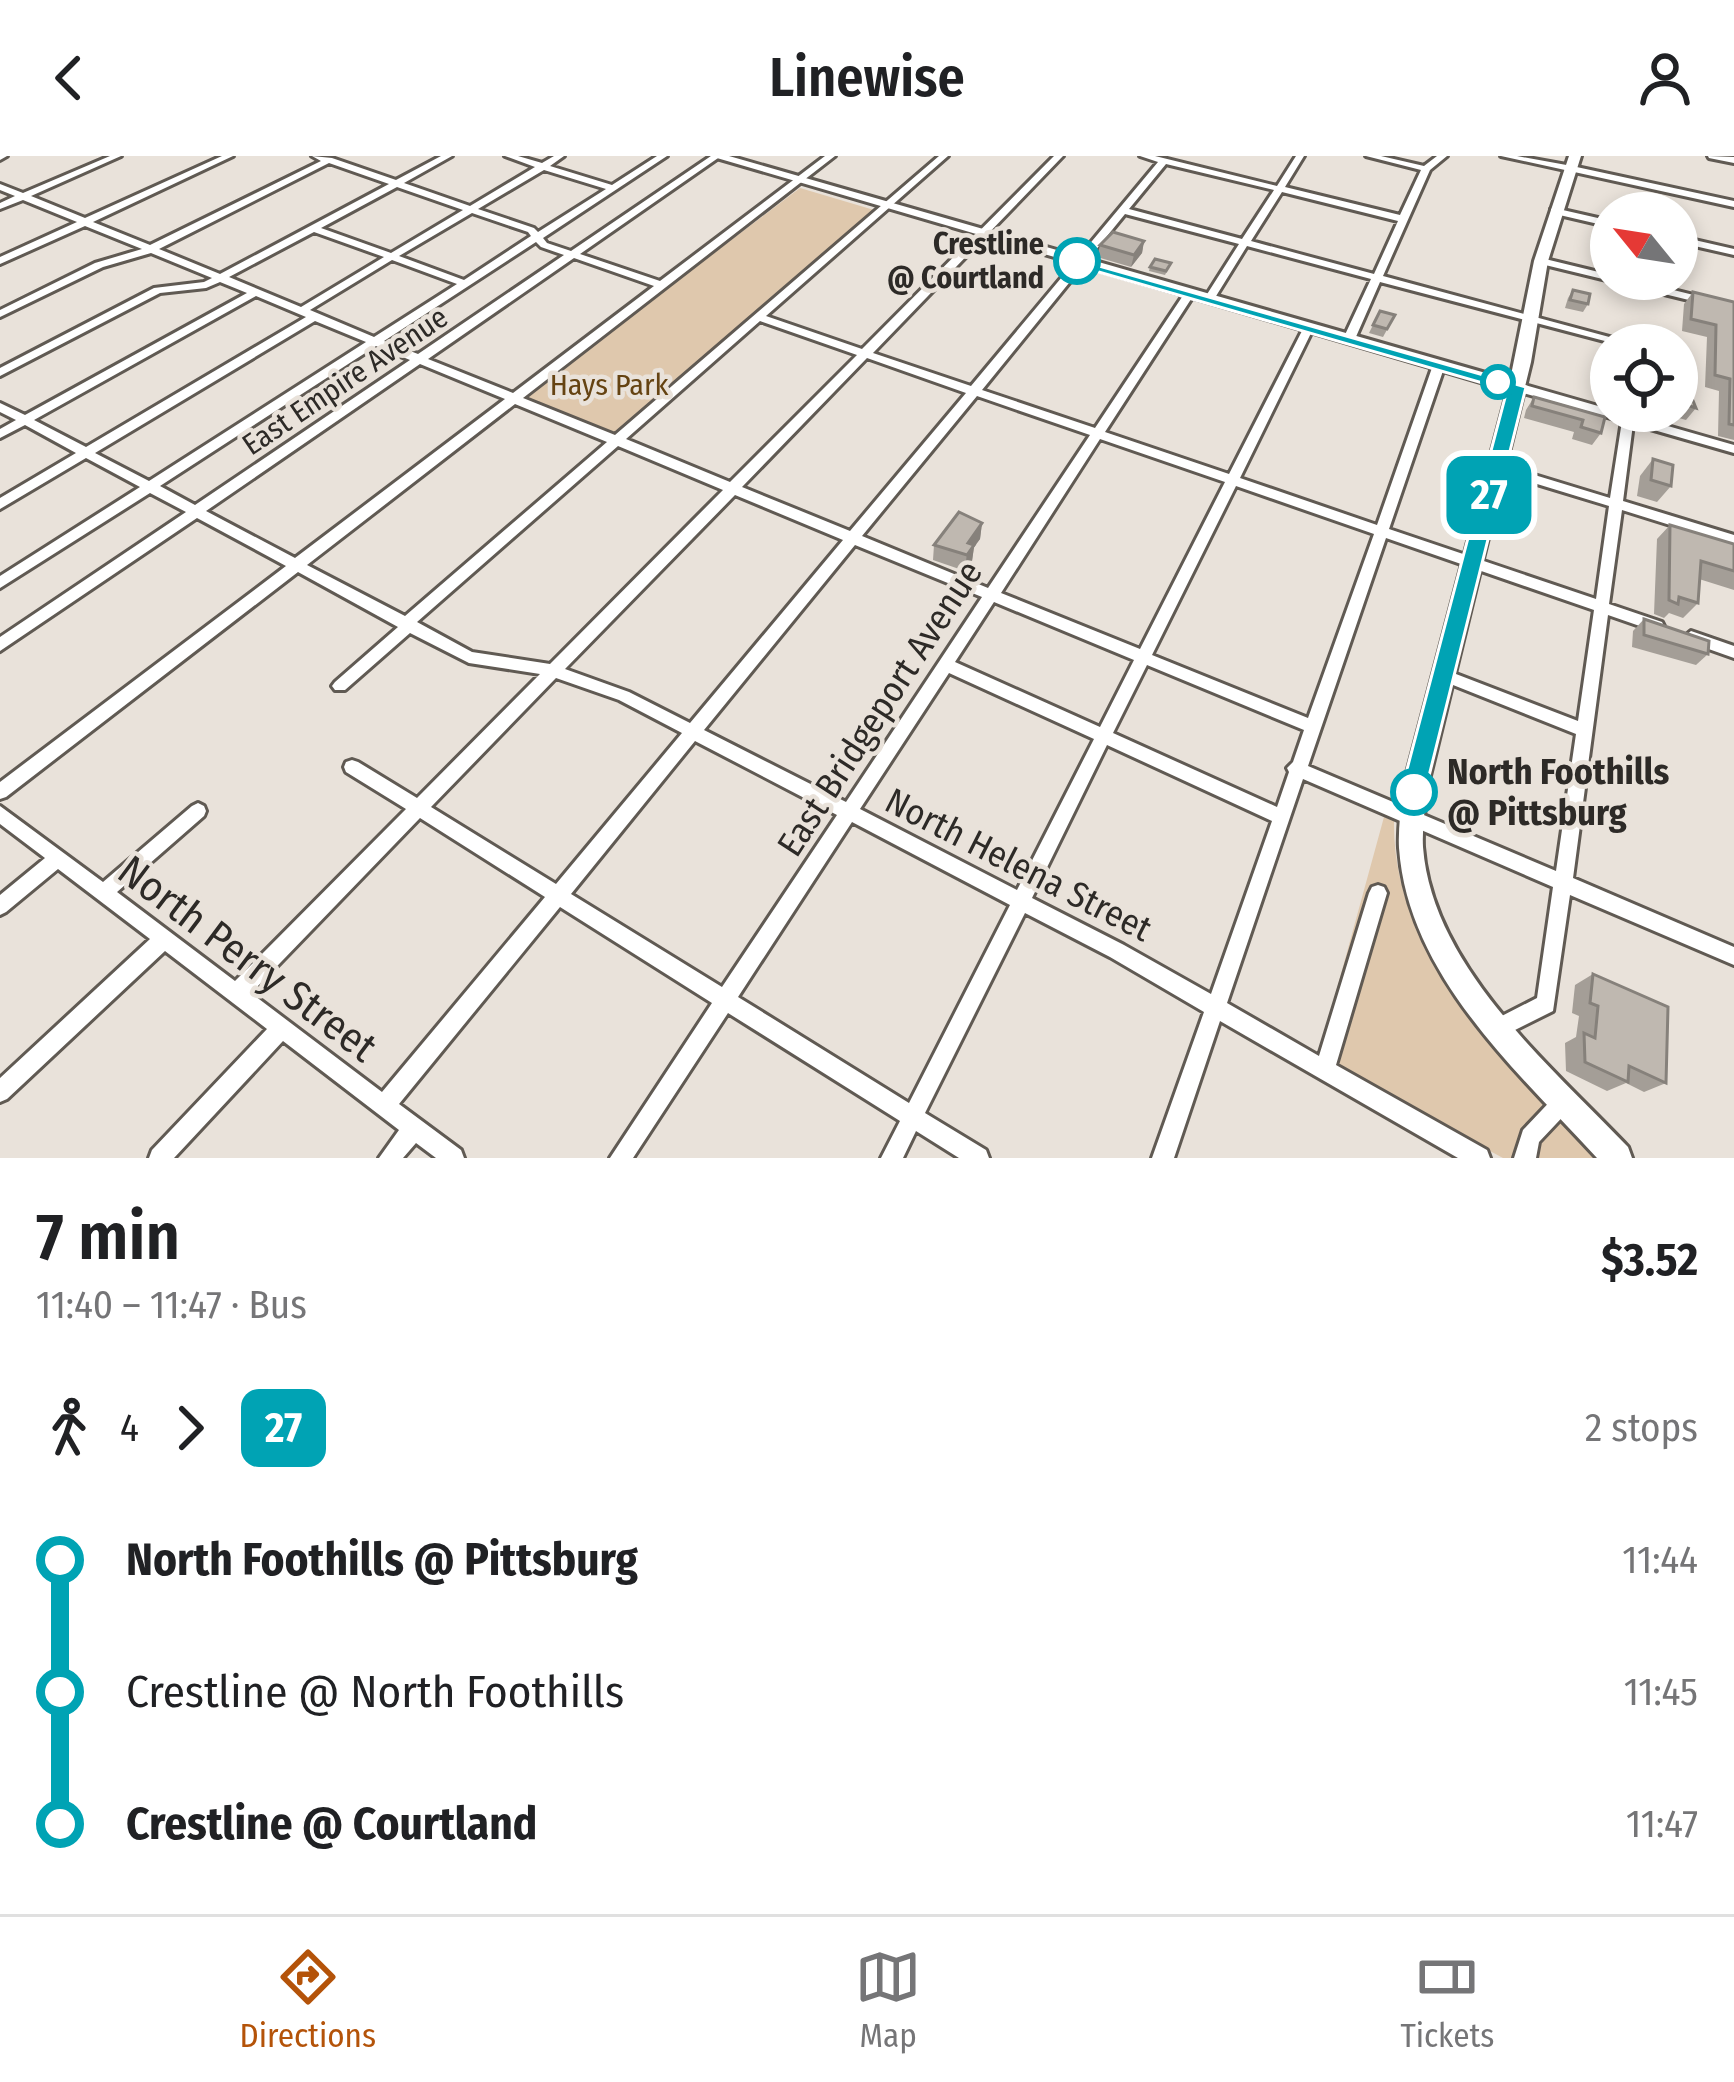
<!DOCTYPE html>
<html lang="en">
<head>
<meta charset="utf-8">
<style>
  :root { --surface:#fff; --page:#f6f6f6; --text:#202124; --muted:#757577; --line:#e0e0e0; --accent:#b45309 }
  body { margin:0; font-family:"Fira Sans Condensed",sans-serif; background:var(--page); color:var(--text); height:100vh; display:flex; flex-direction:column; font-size:45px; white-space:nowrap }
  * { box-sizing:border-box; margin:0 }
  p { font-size:39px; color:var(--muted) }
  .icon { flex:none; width:66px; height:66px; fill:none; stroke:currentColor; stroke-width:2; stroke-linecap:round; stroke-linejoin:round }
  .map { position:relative; height:1002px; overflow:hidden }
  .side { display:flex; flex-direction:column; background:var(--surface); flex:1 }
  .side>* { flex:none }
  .badge { padding:0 24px; border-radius:18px; font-size:42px; line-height:78px }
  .needle { width:78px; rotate:300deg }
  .buttons { position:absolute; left:1590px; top:36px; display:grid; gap:24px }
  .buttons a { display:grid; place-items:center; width:108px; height:108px; border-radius:50%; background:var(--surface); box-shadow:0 6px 18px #0003; font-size:60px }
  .map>.badge { position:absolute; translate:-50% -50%; box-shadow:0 0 0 6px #fff }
  .legs { display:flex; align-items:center; gap:18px; height:132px; padding:0 36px; font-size:39px }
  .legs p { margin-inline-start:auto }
  .head { display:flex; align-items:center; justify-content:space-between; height:204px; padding:0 36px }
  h1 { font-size:66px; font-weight:600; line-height:90px }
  ul { padding:0 36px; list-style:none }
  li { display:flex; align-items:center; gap:42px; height:132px; font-size:45px }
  li i { display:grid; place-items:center; width:18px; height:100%; margin:0 15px; background:currentColor }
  li i::after { content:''; width:30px; height:30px; margin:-15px; border:9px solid; border-radius:50%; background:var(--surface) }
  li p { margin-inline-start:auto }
  li:first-child i { background:linear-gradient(#0000 50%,currentColor 0) }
  li:last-child i { background:linear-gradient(currentColor 50%,#0000 0) }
  header { display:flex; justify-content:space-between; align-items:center; height:156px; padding:0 36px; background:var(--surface); font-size:54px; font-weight:600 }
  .menu { display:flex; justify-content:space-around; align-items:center; height:168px; border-top:3px solid var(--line); background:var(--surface); font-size:33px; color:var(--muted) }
  .menu a { display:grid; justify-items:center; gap:6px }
  .menu .active { color:var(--accent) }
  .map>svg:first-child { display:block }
  .green { fill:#dfc8ad }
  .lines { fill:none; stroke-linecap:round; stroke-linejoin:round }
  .minor-casing { stroke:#605a53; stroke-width:6 }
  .major-casing { stroke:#605a53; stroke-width:6 }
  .minor { fill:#fff; fill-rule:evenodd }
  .major { fill:#fff; fill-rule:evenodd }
  .wall { fill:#a49e97 }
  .shaded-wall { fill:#86817b }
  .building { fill:#bfb8b0; stroke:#86817b; stroke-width:3 }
  .line-1 { fill:#00a3b4; stroke:#fff; stroke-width:3 }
  .stop-1-dot { fill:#fff; stroke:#00a3b4; stroke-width:6 }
  .labels { text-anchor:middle; stroke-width:9; stroke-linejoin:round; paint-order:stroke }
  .far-stop-label { font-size:30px; font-weight:bold; fill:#2d2a27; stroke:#e9e2da; text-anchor:end }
  .far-street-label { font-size:30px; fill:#2d2a27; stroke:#e9e2da }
  .far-park-label { font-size:30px; fill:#654312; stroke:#e9e2da }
  .street-label { font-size:36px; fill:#2d2a27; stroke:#e9e2da }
  .stop-label { font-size:36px; font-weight:bold; fill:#2d2a27; stroke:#e9e2da; text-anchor:start }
  .near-street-label { font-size:42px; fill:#2d2a27; stroke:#e9e2da }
</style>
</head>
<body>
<header><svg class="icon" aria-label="back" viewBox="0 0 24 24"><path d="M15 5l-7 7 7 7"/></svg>Linewise<svg class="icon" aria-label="person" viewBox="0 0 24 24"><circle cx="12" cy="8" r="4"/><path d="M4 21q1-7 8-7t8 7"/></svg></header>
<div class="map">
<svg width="1734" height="1002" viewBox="0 0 1734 1002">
  <rect width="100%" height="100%" fill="#e9e2da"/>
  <!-- green -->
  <g class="green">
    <path d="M800 32 874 54 616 279 522 242Z"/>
    <path d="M1384 661 1394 665C1392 804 1511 906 1596 1002H1503L1318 902Z"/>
  </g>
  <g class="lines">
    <defs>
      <g id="minor">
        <path d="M0 0H7L0 4Z"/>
        <path d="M110 0H121L31 40 85 62 222 0H233L93 66 150 89 321 5 312 0 332 2 396 24 441 0H452L404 27 470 50 535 11 505 0H518L542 7 554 0H564L550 10 612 29 657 0H667L543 82 547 87 571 95 711 0H721L580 98 660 125 825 0H835L523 242 615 279 939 0H948L766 160 862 193 1054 0H1063L873 197 971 230 1158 6 1140 0H1155L1277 30 1296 0H1304L1285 31 1400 59 1421 14 1366 0H1381L1424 10 1437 0H1447L1430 14 1383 120 1639 189H1620L1380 126 1355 183 1349 186 1345 185 1343 183 1371 123 1247 90 1213 145H1205L1204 143 1239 88 1125 58 982 234 1095 272 1186 135H1194L1195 137 1105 276 1229 318 1304 171 1313 169 1314 171 1240 322 1377 369 1433 209 1439 206 1443 207 1445 209 1389 373 1596 443 1609 350 1491 314 1489 311 1495 307 1610 342 1622 265 1513 234V228H1521L1734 289V297L1633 268 1623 345 1734 379V389L1622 354 1609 448 1662 466 1664 470 1657 476 1608 459 1573 722 1734 791V809L1570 739 1553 855 1499 882 1492 879 1489 872 1492 865 1537 842 1553 731 1303 623 1227 847 1319 900 1369 737 1372 731 1378 729 1384 731 1387 737 1336 909 1487 994 1490 1002H1458L1220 865 1174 1002H1152L1204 856 1110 801 1025 757 925 957 986 994 989 1002H959L916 975 903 1002H881L900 965 728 857 633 1002H610L712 847 560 751 399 948 461 994 464 1002H436L416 987 403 1002H379L399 974 283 885 174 1002H149L152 994 267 873 165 795 7 943 0 946V922L150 783 58 713 6 756 0 759V739L45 702 0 668V650L103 726 192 650 198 647 204 650 206 655 204 660 117 736 235 825 406 653 346 616 344 611 346 606 352 604 358 606 417 642 540 518 469 507 410 477 345 534H335L332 530 335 526 398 471 298 416 6 641 0 643V626L286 410 197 362 0 495V481L186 356 150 337 0 432V420L140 331 86 302 0 353V342L76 297 25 269 0 282V273L16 264 0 256V247L25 259 247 137 220 126 206 132 160 137 0 220V212L154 132 204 126 212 122 151 97 103 111 0 161V154L95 107 142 93 85 70 0 108V101L77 66 23 44 0 53V47L15 40 0 34V28L23 37ZM329 7 389 28 220 118 159 93ZM1166 8 1274 34 1242 83 1129 53ZM544 14 606 33 538 76 534 72 478 53ZM397 31 463 54 391 97 321 72ZM1282 36 1398 65 1374 118 1251 85ZM472 57 528 76 531 80 464 124 399 100ZM314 76 384 101 301 151 229 121ZM536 86 541 91 564 99 418 198 384 185ZM574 102 654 130 513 237 428 203ZM392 104 457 128 374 181 310 154ZM256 140 306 161 86 291 34 264ZM315 165 366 186 149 325 95 297ZM760 165 857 199 730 326 626 283ZM376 190 410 204 195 349 160 330ZM867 202 966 237 850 375 742 331ZM420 208 505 243 295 402 206 355ZM977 240 1090 279 988 432 862 380ZM515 248 607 286 405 460 307 409ZM1100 283 1225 326 1140 493 1001 437ZM618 290 723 334 550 508 472 496 417 466ZM1236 330 1374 378 1308 562 1152 499ZM735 339 843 384 690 567 629 536 565 513ZM1386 382 1594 454 1578 565 1443 513 1438 515 1435 519 1438 523 1576 578 1556 715 1308 610ZM855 389 982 441 846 646 704 574ZM994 446 1134 504 1100 571 955 506ZM1147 509 1304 574 1293 606 1287 612 1289 616 1277 651 1113 577ZM949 517 1094 583 1017 734 860 653ZM556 522 619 544 682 577 556 728 431 651ZM695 585 837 659 722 831 571 738ZM1107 589 1272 665 1211 838 1124 789 1032 742ZM420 662 545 741 382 936 251 837ZM852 666 1010 749 909 947 738 841Z"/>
        <path d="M1501 0H1517L1572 10 1734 45V51Z"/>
        <path d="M1708 0 1734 1V7L1709 2Z"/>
        <path d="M1554 52 1611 65V71L1551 57V53Z"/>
        <path d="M1677 80 1734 93V99L1677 86Z"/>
        <path d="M1541 102 1611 119V123H1629L1734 149V155L1537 107 1536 105Z"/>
        <path d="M1691 475 1734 490V502L1686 485 1684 481Z"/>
        <path d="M1565 934 1572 937 1575 944 1572 951 1539 986 1536 1002H1514L1523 974 1558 937Z"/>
      </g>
      <path id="major" d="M710 0H729L1510 224 1534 105 1569 0H1581L1548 105 1531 206 1426 636C1425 654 1422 673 1423 691 1432 811 1551 910 1628 991L1632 1002H1597C1517 915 1408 819 1399 692 1398 674 1401 654 1402 636L1508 234Z"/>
    </defs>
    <!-- minor casing -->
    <use href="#minor" class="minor-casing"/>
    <!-- major casing -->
    <use href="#major" class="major-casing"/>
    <!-- minor -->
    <use href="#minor" class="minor"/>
    <!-- major -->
    <use href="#major" class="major"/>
  </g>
  <!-- wall -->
  <g class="wall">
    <path d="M1144 85 1142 97 1131 111 1097 101 1100 89Z"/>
    <path d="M1171 107 1165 119 1149 115 1150 111Z"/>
    <path d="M1573 134 1588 148 1583 156 1565 152 1568 142Z"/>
    <path d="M1693 136 1734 146V284L1718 280 1719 235 1705 231 1707 181 1682 175 1684 148Z"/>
    <path d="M1380 155 1395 159 1383 181 1369 177Z"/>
    <path d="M1677 223 1696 252 1686 264 1661 257V255H1677Z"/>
    <path d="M1534 241 1605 261 1601 277 1592 289 1572 283 1574 276 1524 262 1526 254Z"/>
    <path d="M1653 303 1671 330 1657 346 1637 340 1640 320Z"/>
    <path d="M982 367 980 383 974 391 972 405 965 415 933 404 934 389Z"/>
    <path d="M1670 369 1734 388V434L1699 423 1698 447 1683 462 1669 457 1664 462 1654 458 1657 383Z"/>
    <path d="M1644 463 1708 498 1696 509 1632 491 1633 475Z"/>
    <path d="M1593 818 1666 927 1644 936 1626 927 1607 935 1566 915 1565 887 1576 881 1579 860 1572 857 1575 829Z"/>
  </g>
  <!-- shaded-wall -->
  <g class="shaded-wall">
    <path d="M1144 85 1142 97 1131 111 1134 99Z"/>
    <path d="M982 367 980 383 974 391 972 405 965 415 968 387Z"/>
  </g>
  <!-- building -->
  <g class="building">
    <path d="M1113 76 1144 85 1134 99 1100 89Z"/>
    <path d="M1155 103 1171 107 1166 115 1150 111Z"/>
    <path d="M1573 134 1590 138 1588 148 1570 144Z"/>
    <path d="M1693 136 1734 146V269L1729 268 1730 223 1715 219 1716 169 1691 163Z"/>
    <path d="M1380 155 1395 159 1387 173 1373 169Z"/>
    <path d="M1677 223 1685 225 1696 252 1677 246Z"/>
    <path d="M1534 241 1605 261 1601 277 1581 271 1583 264 1532 250Z"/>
    <path d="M1653 303 1673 309 1671 330 1651 324Z"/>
    <path d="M959 356 982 367 968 387 974 389 967 399 934 389Z"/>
    <path d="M1670 369 1734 388V415L1701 405 1698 447 1679 441 1678 448 1669 444Z"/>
    <path d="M1644 463 1709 485 1708 498 1644 479Z"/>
    <path d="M1593 818 1668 851 1666 927 1629 910 1628 926 1585 906 1584 877 1595 882 1598 850 1590 847Z"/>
  </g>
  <!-- line-1 -->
  <path class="line-1" d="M1071 102 1526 231 1423 644H1405L1401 636 1507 234 1071 108Z"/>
  <!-- markers -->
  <g class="stop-1-dot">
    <circle cx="1077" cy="105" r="21"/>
    <circle cx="1498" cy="226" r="15"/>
    <circle cx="1414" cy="636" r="21"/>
  </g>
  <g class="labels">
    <!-- far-stop labels -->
    <g class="far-stop-label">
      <text x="1044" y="98">Crestline<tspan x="1044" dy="34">@ Courtland</tspan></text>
    </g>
    <!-- far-street labels -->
    <g class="far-street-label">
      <text transform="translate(345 225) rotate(-34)" y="10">East Empire Avenue</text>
    </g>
    <!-- far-park labels -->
    <g class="far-park-label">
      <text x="609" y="239">Hays Park</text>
    </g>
    <!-- street labels -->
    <g class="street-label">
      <text transform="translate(879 552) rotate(-57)" y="13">East Bridgeport Avenue</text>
      <text transform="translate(1019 708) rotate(27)" y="13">North Helena Street</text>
    </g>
    <!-- stop labels -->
    <g class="stop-label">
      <text x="1447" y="628">North Foothills<tspan x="1447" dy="41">@ Pittsburg</tspan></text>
    </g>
    <!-- near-street labels -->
    <g class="near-street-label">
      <text transform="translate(248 802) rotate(37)" y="15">North Perry Street</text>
    </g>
  </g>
</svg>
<div class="buttons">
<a><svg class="needle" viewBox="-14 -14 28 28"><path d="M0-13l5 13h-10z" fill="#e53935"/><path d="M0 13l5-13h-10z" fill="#757577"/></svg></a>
<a><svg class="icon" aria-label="locate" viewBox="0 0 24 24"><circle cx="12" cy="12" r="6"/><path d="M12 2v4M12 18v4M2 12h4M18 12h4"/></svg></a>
</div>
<b class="badge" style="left:1489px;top:339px;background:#00a3b4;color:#fff">27</b>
</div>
<section class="side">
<div class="head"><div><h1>7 min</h1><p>11:40 – 11:47 · Bus</p></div><b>$3.52</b></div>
<div class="legs"><svg class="icon" aria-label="walk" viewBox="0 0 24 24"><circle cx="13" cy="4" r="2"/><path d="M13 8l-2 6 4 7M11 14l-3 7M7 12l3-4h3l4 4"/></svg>4<svg class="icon" aria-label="forward" viewBox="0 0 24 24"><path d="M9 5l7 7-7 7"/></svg><b class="badge" style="background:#00a3b4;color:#fff">27</b><p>2 stops</p></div>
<ul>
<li><i style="color:#00a3b4"></i><b>North Foothills @ Pittsburg</b><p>11:44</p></li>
<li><i style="color:#00a3b4"></i><span>Crestline @ North Foothills</span><p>11:45</p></li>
<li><i style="color:#00a3b4"></i><b>Crestline @ Courtland</b><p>11:47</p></li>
</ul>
</section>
<nav class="menu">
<a class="active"><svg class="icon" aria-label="directions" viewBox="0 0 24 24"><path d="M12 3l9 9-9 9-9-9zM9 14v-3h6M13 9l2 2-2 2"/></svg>Directions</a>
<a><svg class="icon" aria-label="map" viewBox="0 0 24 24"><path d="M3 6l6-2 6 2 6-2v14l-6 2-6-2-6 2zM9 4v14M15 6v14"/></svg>Map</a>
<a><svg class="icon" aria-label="tickets" viewBox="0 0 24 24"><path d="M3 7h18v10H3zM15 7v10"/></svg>Tickets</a>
</nav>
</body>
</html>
